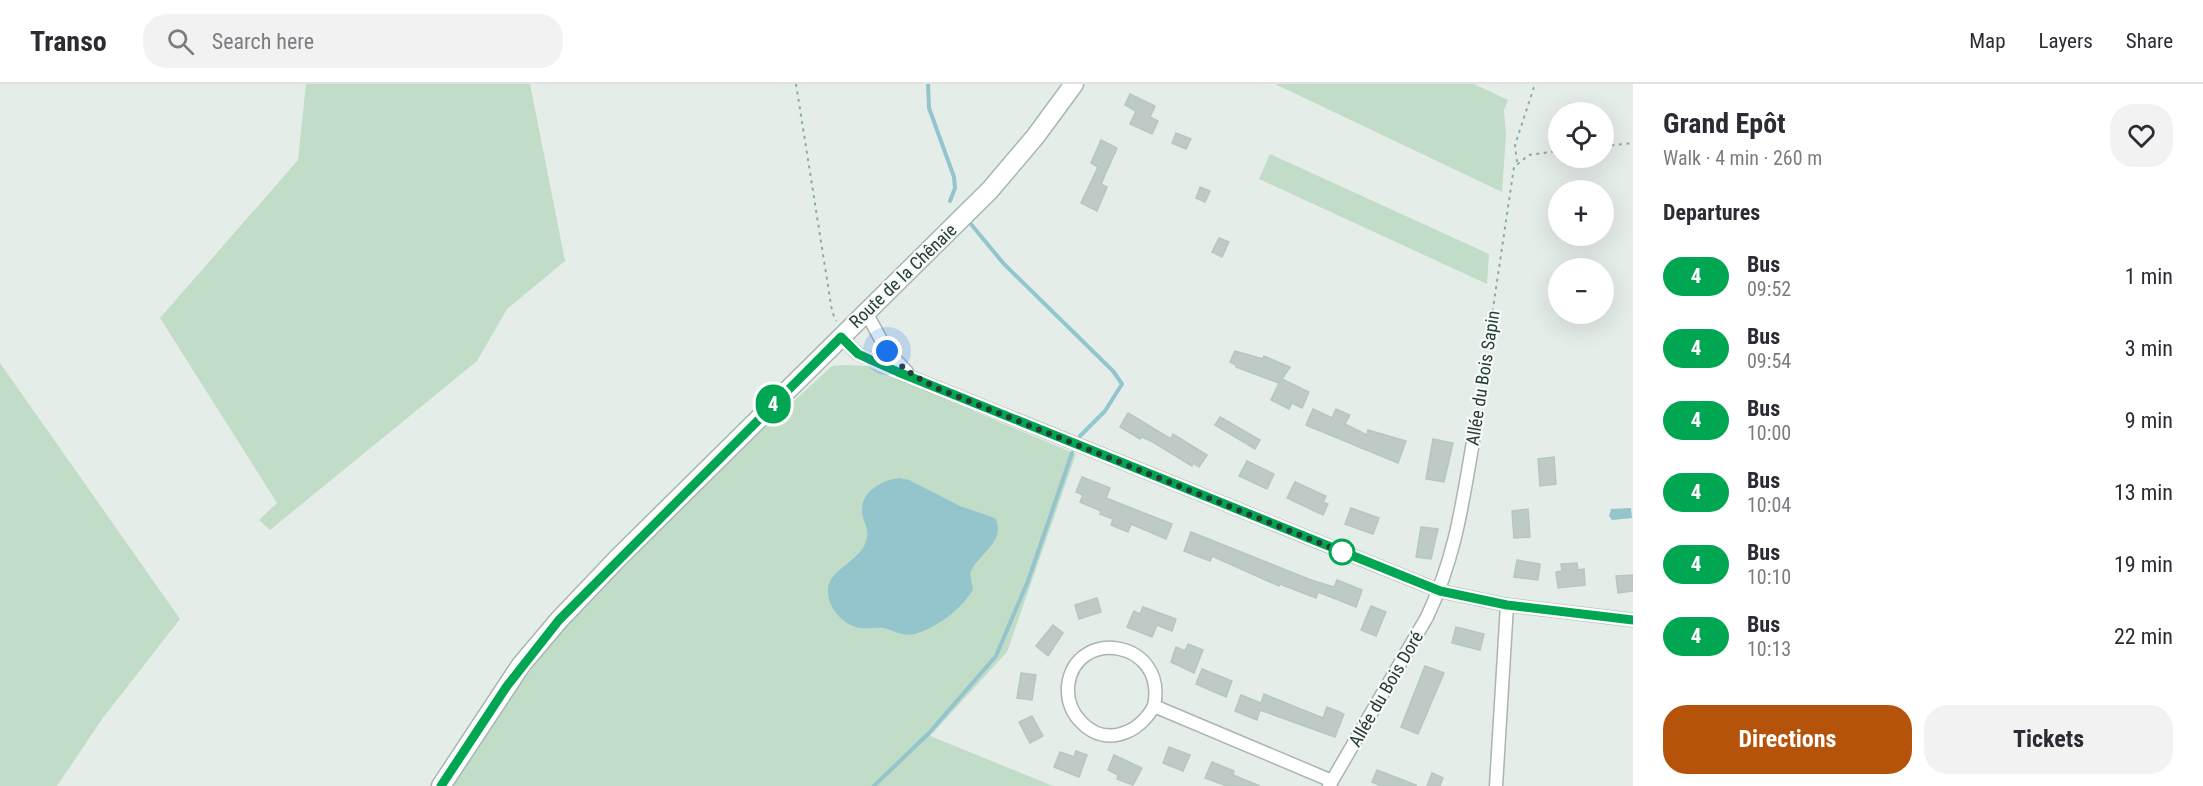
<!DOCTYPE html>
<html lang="en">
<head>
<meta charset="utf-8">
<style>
  :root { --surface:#fff; --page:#f2f2f3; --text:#2b2b33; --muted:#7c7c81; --line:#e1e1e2; --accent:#b45309 }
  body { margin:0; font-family:"Roboto Condensed",sans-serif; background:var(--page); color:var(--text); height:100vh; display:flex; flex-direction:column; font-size:22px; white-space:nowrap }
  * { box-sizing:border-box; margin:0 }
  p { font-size:20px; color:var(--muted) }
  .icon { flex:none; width:33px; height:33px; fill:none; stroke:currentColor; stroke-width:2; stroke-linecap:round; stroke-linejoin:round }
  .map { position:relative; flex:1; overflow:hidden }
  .panel { display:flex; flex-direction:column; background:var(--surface); width:570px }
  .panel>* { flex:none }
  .badge { padding:0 12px; border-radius:20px; font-size:21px; line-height:39px }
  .buttons { position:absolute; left:1548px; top:18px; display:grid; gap:12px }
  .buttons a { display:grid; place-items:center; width:66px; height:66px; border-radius:50%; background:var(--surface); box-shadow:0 6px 24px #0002; font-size:30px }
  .you { position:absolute; width:30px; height:30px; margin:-15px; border:4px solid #fff; border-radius:50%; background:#1a73e8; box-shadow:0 0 0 9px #1a73e833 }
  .map>.badge { position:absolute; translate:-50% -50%; box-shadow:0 0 0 3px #fff }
  h2 { padding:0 30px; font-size:22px; line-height:54px }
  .round { display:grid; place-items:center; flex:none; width:63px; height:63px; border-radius:24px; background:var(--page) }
  .head { display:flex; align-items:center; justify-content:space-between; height:102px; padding:0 30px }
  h1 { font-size:28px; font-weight:700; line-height:45px }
  .primary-button { display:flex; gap:12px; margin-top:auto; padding:12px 30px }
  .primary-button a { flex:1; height:69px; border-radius:24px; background:var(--accent); color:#fff; font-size:24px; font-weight:700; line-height:69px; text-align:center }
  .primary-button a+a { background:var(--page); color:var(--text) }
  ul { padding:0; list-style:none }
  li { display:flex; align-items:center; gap:18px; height:72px; padding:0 30px }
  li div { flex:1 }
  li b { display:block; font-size:22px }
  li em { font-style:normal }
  li .badge { min-width:66px; font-weight:700; text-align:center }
  header { display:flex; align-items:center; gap:36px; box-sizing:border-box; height:84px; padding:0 30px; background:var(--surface); border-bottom:2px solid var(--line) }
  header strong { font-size:28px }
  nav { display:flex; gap:33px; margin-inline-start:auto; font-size:21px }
  .search { width:420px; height:54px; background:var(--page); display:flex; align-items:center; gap:15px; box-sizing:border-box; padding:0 21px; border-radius:24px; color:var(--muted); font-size:22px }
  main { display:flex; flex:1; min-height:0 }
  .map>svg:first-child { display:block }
  .green { fill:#c1dcc7 }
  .water { fill:#94c5cc }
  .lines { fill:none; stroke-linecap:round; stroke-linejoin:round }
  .stream { stroke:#94c5cc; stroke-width:4 }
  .building { fill:#becac5; stroke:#b8c6c0; stroke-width:1.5 }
  .street-casing { stroke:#a8b5b0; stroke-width:15 }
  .secondary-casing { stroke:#a5b8b0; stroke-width:21 }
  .path { stroke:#89ada1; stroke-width:2; stroke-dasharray:3 4.5; stroke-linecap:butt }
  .street { stroke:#fff; stroke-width:12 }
  .secondary { stroke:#fff; stroke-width:18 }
  .line-casing { stroke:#fff; stroke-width:14 }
  .line { stroke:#00a651; stroke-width:9 }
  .walk { stroke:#263d36; stroke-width:6; stroke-dasharray:0 10.8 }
  .stop-dot { fill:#fff; stroke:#00a651; stroke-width:3 }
  .labels { text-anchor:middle; stroke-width:4.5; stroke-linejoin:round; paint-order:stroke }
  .street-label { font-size:18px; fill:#263d36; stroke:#f6faf8 }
</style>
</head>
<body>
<header>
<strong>Transo</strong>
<div class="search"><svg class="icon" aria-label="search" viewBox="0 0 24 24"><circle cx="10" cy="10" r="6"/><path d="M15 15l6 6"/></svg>Search here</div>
<nav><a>Map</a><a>Layers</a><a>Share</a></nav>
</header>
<main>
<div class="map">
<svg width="1633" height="702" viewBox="0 0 1633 702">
  <rect width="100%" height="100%" fill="#e5ede9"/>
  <!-- green -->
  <g class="green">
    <path d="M306 0H530L565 177 507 225 477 277 270 446 259 436 277 419 160 234 298 76Z"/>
    <path d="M1275 0H1474L1508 16 1504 26 1506 51 1502 108Z"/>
    <path d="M1270 70 1489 170 1487 200 1259 95Z"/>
    <path d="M0 279 180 535 102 635 57 702H0Z"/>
    <path d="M845 281 866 282 1076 370 1007 568 930 652 1053 702H451C485 652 518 599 557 553 640 455 737 369 832 282Z"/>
  </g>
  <!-- water -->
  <g class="water">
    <path d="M899 394 909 396 960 422 995 434C1006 454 984 467 973 483L970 489 973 506C960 526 938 543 915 550 903 553 895 547 884 544 877 543 869 545 861 544 844 542 827 524 828 506 829 483 864 477 867 453 869 443 862 436 862 427 861 407 883 396 899 394Z"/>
    <path d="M1631 424 1632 434 1612 436 1609 432 1611 425Z"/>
  </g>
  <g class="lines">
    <!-- stream -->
    <g class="stream">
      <path d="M928 0 929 24 954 93 955 104 950 117"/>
      <path d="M970 139 1004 180 1113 287 1122 300 1105 327 1080 352"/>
      <path d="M874 702 929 649 996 572 1028 497 1072 369"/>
    </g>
  </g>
  <!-- building -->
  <g class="building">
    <path d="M1130 10 1155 22 1150 33 1158 37 1152 50 1130 40 1136 27 1125 21Z"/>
    <path d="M1176 49 1191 55 1186 65 1172 59Z"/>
    <path d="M1101 56 1117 64 1101 100 1107 103 1097 127 1081 119 1098 83 1091 79Z"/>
    <path d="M1200 103 1210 107 1205 118 1196 114Z"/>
    <path d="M1219 154 1229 158 1222 173 1212 168Z"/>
    <path d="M1235 267 1263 275 1264 272 1290 283 1282 295 1309 308 1302 324 1292 319 1289 325 1271 316 1279 299 1236 283V281L1230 278Z"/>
    <path d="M1313 325 1332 334 1336 325 1350 331 1345 340 1367 351 1368 346 1406 357 1398 379 1306 341Z"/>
    <path d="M1128 329 1171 355 1173 350 1207 371 1199 383 1193 379 1192 382 1153 358 1142 353 1140 355 1120 343Z"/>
    <path d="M1220 333 1260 356 1255 365 1215 341Z"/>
    <path d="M1433 355 1453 359 1444 398 1426 395Z"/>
    <path d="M1554 373 1556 400 1540 402 1538 375Z"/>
    <path d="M1247 377 1274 390 1267 405 1239 392Z"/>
    <path d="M1082 393 1110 404 1106 414 1172 440 1166 455 1131 440 1128 448 1111 441 1113 435 1100 430 1101 427 1080 418 1083 411 1076 408Z"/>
    <path d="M1295 398 1326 412 1323 418 1328 420 1323 431 1287 414Z"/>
    <path d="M1351 424 1379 434 1373 450 1345 440Z"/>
    <path d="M1528 425 1530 453 1514 454 1512 427Z"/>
    <path d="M1421 443 1438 445 1431 475 1416 473Z"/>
    <path d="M1191 448 1311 496 1334 503 1337 496 1362 506 1356 523 1318 508 1316 514 1280 500 1279 502 1212 472 1210 477 1184 467Z"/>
    <path d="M1517 476 1540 480 1538 496 1514 493Z"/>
    <path d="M1577 479 1578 486 1584 485 1585 501 1558 504 1556 488 1562 487 1561 480Z"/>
    <path d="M1633 491V507L1618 509 1616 492Z"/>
    <path d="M1097 514 1101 528 1079 535 1075 521Z"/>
    <path d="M1371 522 1386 528 1376 552 1361 546Z"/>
    <path d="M1143 523 1176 535 1172 547 1157 541 1152 553 1127 543 1134 527 1140 530Z"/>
    <path d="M1053 541 1063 549 1048 572 1036 562Z"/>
    <path d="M1456 543 1484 550 1480 566 1452 559Z"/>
    <path d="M1188 560 1203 566 1194 589 1171 578 1176 563 1185 567Z"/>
    <path d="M1425 582 1444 589 1418 650 1401 643Z"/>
    <path d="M1202 585 1232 597 1226 613 1196 600Z"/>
    <path d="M1021 589 1036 591 1032 616 1017 614Z"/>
    <path d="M1264 610 1323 634 1327 623 1344 630 1335 653 1260 626 1257 636 1235 627 1241 611 1261 619Z"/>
    <path d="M1032 632 1043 652 1030 659 1019 638Z"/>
    <path d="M1169 663 1190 671 1183 687 1163 679Z"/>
    <path d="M1076 667 1087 671 1079 693 1054 683 1060 668 1074 673Z"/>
    <path d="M1114 671 1142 684 1133 701 1117 695 1118 691 1108 686Z"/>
    <path d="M1212 678 1234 687 1233 691 1260 702H1227L1205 694Z"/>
    <path d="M1377 686 1416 701V702H1381L1372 698Z"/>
    <path d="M1432 689 1443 694 1440 702H1427Z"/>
  </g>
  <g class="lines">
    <defs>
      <g id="street">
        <path d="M866 228 887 267 907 288"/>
        <path d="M841 253 858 270 898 288 1440 507 1507 521 1633 536"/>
        <path d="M1154 622C1140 648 1107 664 1082 639 1072 629 1067 616 1068 602 1075 542 1168 556 1154 622L1332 697"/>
        <path d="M1329 702 1427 533C1455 474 1462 422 1473 358"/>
        <path d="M1496 702 1507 521"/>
      </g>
      <path id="secondary" d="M441 702 521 581 559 536 618 474 990 106 1035 53 1074 0"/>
    </defs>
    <!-- street casing -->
    <use href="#street" class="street-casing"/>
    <!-- secondary casing -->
    <use href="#secondary" class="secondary-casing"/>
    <!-- path -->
    <g class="path">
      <path d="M796 0 832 227 836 237"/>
      <path d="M1604 62 1633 59"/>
      <path d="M1517 78 1515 61 1535 0"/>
      <path d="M1475 346 1514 83 1529 71 1558 67"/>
    </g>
    <!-- street -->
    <use href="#street" class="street"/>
    <!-- secondary -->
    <use href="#secondary" class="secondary"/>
  </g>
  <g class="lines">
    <defs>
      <path id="line" d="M441 702 507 602 559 536 841 253 858 270 898 288 1440 507 1507 521 1633 536"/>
    </defs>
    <!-- line casing -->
    <use href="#line" class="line-casing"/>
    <!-- line -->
    <use href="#line" class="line"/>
    <!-- walk -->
    <path class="walk" d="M887 267C902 285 918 295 939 305L1347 470 1342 468"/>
  </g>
  <!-- markers -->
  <circle class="stop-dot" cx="1342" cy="468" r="12"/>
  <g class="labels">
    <!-- street labels -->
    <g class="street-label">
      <text transform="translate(903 192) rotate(-44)" y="6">Route de la Chênaie</text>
      <text transform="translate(1483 294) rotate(-81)" y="6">Allée du Bois Sapin</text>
      <text transform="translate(1386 605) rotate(-60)" y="6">Allée du Bois Doré</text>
    </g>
  </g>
</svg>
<div class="buttons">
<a><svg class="icon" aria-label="locate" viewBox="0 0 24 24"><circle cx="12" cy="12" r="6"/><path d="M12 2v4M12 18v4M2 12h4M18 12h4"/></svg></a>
<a>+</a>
<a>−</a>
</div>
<div class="you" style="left:887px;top:267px"></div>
<b class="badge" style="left:773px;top:320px;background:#00a651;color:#fff">4</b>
</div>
<section class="panel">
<div class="head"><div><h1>Grand Epôt</h1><p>Walk · 4 min · 260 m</p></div><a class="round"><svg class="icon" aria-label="heart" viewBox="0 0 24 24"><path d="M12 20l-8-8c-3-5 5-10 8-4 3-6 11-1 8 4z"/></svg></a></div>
<h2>Departures</h2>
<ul>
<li><span class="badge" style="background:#00a651;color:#fff">4</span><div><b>Bus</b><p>09:52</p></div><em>1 min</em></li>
<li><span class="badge" style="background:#00a651;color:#fff">4</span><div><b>Bus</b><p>09:54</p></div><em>3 min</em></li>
<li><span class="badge" style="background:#00a651;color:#fff">4</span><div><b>Bus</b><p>10:00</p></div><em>9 min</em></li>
<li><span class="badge" style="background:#00a651;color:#fff">4</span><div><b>Bus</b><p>10:04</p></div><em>13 min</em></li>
<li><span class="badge" style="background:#00a651;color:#fff">4</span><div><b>Bus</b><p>10:10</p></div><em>19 min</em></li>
<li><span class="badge" style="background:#00a651;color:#fff">4</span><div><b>Bus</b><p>10:13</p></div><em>22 min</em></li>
</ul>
<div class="primary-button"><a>Directions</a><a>Tickets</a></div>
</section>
</main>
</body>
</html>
